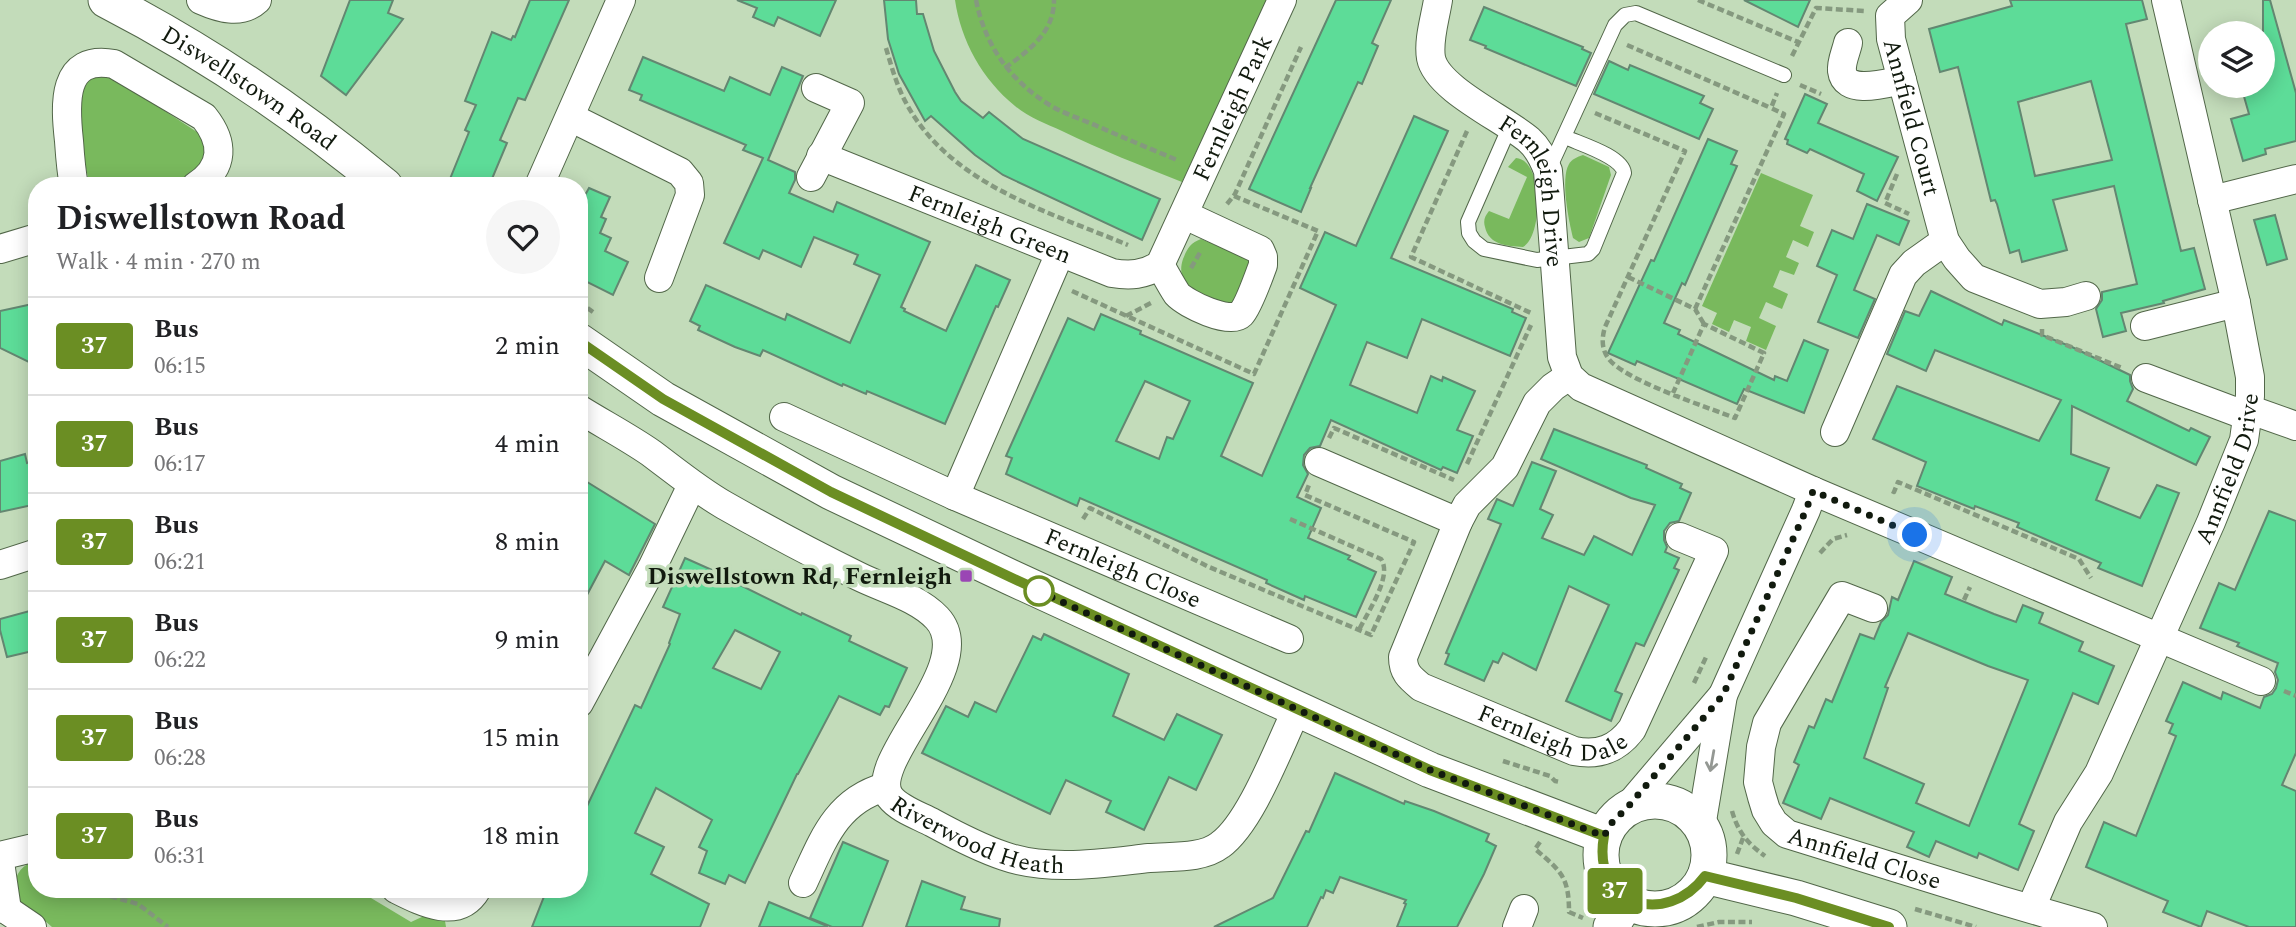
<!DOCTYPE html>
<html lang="en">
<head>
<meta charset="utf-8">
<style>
  :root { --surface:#fff; --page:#f6f6f6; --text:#202124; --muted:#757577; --line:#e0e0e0 }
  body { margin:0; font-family:Spectral,serif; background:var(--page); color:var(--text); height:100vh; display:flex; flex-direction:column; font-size:26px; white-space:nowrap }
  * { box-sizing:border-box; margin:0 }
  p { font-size:23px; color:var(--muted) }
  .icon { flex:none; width:38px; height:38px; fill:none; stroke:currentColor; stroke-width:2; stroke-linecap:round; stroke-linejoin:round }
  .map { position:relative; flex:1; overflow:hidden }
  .sheet { position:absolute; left:28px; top:177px; width:560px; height:721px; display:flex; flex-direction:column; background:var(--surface); border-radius:28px; box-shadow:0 4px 18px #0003 }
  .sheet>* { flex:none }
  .badge { padding:0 14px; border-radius:5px; font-size:24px; line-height:46px }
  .fabs { position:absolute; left:2198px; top:21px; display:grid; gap:14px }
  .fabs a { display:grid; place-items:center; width:77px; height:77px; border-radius:50%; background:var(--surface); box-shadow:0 4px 18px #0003; font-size:35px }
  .you { position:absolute; width:35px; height:35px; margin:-18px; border:5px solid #fff; border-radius:50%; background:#1a73e8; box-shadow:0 0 0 10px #1a73e833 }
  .map>.badge { position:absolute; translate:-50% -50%; box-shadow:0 0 0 4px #fff }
  .round { display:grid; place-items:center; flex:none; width:74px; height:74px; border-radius:37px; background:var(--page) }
  .summary { display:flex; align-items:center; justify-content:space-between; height:119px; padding:0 28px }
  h1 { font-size:33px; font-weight:700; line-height:52px }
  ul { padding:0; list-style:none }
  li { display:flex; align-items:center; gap:21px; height:98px; padding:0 28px; border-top:2px solid var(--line) }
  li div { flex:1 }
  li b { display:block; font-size:26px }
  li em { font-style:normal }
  li .badge { min-width:77px; font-weight:700; text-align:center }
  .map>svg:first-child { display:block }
  .green { fill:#79b95d }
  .building { fill:#5ddc98; stroke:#638771; stroke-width:2; fill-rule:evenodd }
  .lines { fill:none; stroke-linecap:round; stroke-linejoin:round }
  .service-casing { stroke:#526749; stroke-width:16 }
  .minor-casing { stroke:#526749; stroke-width:30 }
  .tertiary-casing { stroke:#526749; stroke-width:37 }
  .path { stroke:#85997f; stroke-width:4.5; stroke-dasharray:7 3.5; stroke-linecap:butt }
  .service { stroke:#fff; stroke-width:14 }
  .minor { stroke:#fff; stroke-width:28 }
  .tertiary { stroke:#fff; stroke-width:35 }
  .oneway { stroke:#949893 }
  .line-casing { stroke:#fff; stroke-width:16 }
  .line { stroke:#6b8e23; stroke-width:10 }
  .walk { stroke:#111a0e; stroke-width:7; stroke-dasharray:0 12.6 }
  .poi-dot { fill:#9a46b4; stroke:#c3dcba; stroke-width:2.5 }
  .stop-dot { fill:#fff; stroke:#6b8e23; stroke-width:3.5 }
  .labels { text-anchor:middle; stroke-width:7; stroke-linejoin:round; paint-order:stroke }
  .street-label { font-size:24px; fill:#111a0e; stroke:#c3dcba }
  .poi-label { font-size:24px; font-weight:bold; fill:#111a0e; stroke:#c3dcba; text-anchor:end }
</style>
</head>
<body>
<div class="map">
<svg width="2296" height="927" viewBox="0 0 2296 927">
  <rect width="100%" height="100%" fill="#c3dcba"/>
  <!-- green -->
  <g class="green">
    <path d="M955 0H1267L1182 182C1142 166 1101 150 1062 131 1046 124 1028 117 1015 106 982 79 961 41 955 0Z"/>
    <path d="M101 75 116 79 200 134 208 149 197 173 166 185H90C84 164 75 107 84 87 87 79 93 77 101 75Z"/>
    <path d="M1583 155 1609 167 1611 175 1589 238 1579 242 1573 238C1569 222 1560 179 1569 164 1572 159 1577 157 1583 155Z"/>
    <path d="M1516 158C1544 160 1543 236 1523 247 1507 246 1489 245 1485 227 1483 220 1485 216 1489 211L1509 219 1527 177 1508 167Z"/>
    <path d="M1761 173 1813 195 1800 226 1814 232 1808 247 1793 240 1786 257 1799 263 1794 275 1780 270 1773 287 1788 294 1782 309 1766 302 1759 318 1776 326 1766 350 1746 341 1751 327 1734 320 1729 332 1712 324 1717 313 1702 306Z"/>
    <path d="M1201 239 1254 261 1235 305 1228 307C1207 297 1173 289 1183 259 1187 249 1190 243 1201 239Z"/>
    <path d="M37 861V889H356L411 922 424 916 445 921 446 927H52C44 919 34 914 26 907 8 892 13 865 37 861Z"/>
  </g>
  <!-- building -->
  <g class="building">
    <path d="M350 0H393L388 13 403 19 346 95 321 76Z"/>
    <path d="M530 0H569L525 100 518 98 500 140 507 143 489 186H466L450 179 469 132 465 130 476 105 465 101 492 32 511 40 513 36 515 37Z"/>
    <path d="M737 0H836L820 36 778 17 774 26 753 17 757 8Z"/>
    <path d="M884 0H916L917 14H923L934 51 955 92 961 101 983 118 989 112 1023 139 1160 199 1142 240 1003 175 975 155 931 116 925 121 899 74 888 39Z"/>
    <path d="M1336 0H1391L1372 43 1378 46 1362 84 1358 82 1310 188H1311L1301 212 1249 189Z"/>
    <path d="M1744 0H1810L1798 27Z"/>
    <path d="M2010 0H2142L2147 19 2126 24 2181 251 2194 248 2205 289 2163 301 2164 303 2121 313 2126 331 2103 337 2096 309 2102 300V292L2137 284 2114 186 2053 200 2067 250 2022 262 2019 250 2010 253 1997 204 1995 200 1991 201 1958 67 1940 72 1929 29 2012 6ZM2091 81 2112 160 2035 176 2018 102Z"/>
    <path d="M2263 0H2270L2296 93V141L2265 149 2266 154 2243 161 2231 119 2249 114 2241 86H2263Z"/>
    <path d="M1484 7 1583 47 1582 49 1591 53 1576 86 1485 48 1486 46 1470 40Z"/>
    <path d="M643 57 724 91 730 77 770 95 782 67 803 76 768 160 795 172V180L789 193 833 212 837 202 930 242 901 307 905 309 904 311 946 331 976 265 1010 280 998 307 996 306 945 424 867 391 866 394 843 384 842 386 763 350 760 356 735 347 698 330 700 326 690 321 706 285 785 320 787 314 850 343 880 275 854 264 858 255 814 237 801 267 763 250 759 259 724 243 763 158 743 150 746 145 640 100 642 95 629 90Z"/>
    <path d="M1609 61 1628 70 1630 65 1704 96 1700 103 1713 109 1699 139 1594 94Z"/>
    <path d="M1805 94 1827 104 1818 123 1898 157 1877 201 1857 191 1864 174 1810 149 1807 153 1787 144 1788 140 1785 139Z"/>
    <path d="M1414 116 1448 131 1391 258 1513 309 1512 312 1526 318 1510 356 1422 319 1407 358 1367 342 1350 385 1417 413 1431 376 1442 381 1443 377 1475 391 1457 430 1473 436 1457 473 1443 467 1441 470 1331 420 1320 446 1310 448 1304 455 1303 465 1308 474 1297 497 1321 508 1308 538 1350 556 1348 559 1376 572 1356 617 1305 596 1304 600 1266 583 1267 580 1080 498 1077 506 1006 474 1012 458 1006 456 1068 318 1094 330 1101 314 1141 331 1140 334 1253 383 1221 456 1262 476 1336 305 1300 288 1325 232 1356 246ZM1145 381 1190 401 1173 439 1167 437 1159 459 1116 441Z"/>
    <path d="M1708 139 1737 151 1731 164 1737 166 1685 285 1682 283 1664 323 1680 330 1678 334 1774 380 1775 376 1787 381 1804 340 1828 350 1804 413 1744 389 1737 404 1637 361 1635 365 1608 353 1651 260 1654 261Z"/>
    <path d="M589 188 610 197 601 217 606 219 600 233 611 238 605 251 628 262 613 295 579 278V206Z"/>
    <path d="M1867 204 1909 221 1899 245 1877 235 1854 290 1875 299 1858 338 1818 322 1837 275 1817 266 1832 230 1853 239Z"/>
    <path d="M2275 215 2287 259 2267 265 2254 220Z"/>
    <path d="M1931 291 2002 325 2004 320 2072 347 2130 375V381L2133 389 2127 401 2189 431 2191 428 2210 437 2196 465 2072 406 2071 454 2109 468 2096 500 2140 518 2157 485 2179 493 2142 586 2098 568 2101 563 2017 527 2019 523 1975 506 1974 509 1917 486 1926 462 1873 439 1897 386 2039 441 2061 400 1935 350 1926 371 1887 354 1905 311 1919 316Z"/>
    <path d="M37 303V366L0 348V311Z"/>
    <path d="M1554 429 1647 465 1646 468 1682 484 1680 488 1691 493 1679 521 1670 523 1664 531V540L1667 547 1665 552 1679 558 1674 568 1679 570 1644 646 1636 643 1615 691 1622 694 1611 721 1566 701 1609 605 1569 586 1536 670 1503 653 1498 663 1493 661 1484 681 1445 664 1449 654 1446 653 1501 524 1488 519 1497 499 1513 506 1532 462 1556 471 1540 509 1553 515 1542 538 1584 555 1594 536 1632 555 1655 505 1631 498 1541 459Z"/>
    <path d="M25 454 27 463 37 460V504L0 512V461Z"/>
    <path d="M579 477 655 524 629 575 605 561 579 610Z"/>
    <path d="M2269 511 2296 521V753L2282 785 2296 791V927H2249L2207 911 2201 927 2163 912 2168 901 2086 867 2104 822 2136 836 2176 736 2169 733 2173 724 2166 721 2183 682 2221 699 2223 692 2260 708 2264 697 2272 694 2276 688 2278 680 2275 672 2278 663 2237 646 2239 643 2200 628 2219 583 2235 590Z"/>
    <path d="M685 558 739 582 738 584 801 615 802 613 851 636 849 641 907 668 889 707 885 706 880 715 839 696 798 774H797L745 883 729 875 725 884 699 873 707 851 699 847 712 820 656 788 635 833 664 847 651 874 709 904 700 927H532L547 889H579V823L635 705 641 708 670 644 669 643 680 614 663 607ZM735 630 780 652 761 689 713 668Z"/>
    <path d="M1914 561 1952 577 1945 594 1994 614 2016 622 2023 605 2043 613 2039 623 2083 642 2079 651 2114 666 2098 704 2073 693 2019 824 2034 831 2018 870 1979 853 1977 858 1936 841 1929 857 1907 847 1914 832 1830 798 1821 819 1783 803 1799 765 1794 762 1809 726 1814 728 1826 699 1832 702 1860 634 1874 639 1881 622 1888 615 1892 597 1898 600ZM1908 633 1988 666 2028 680 1969 826 1916 803 1924 784 1864 758 1888 688 1885 687Z"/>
    <path d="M37 609V650L7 657 0 630V619Z"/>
    <path d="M1044 634 1129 674 1113 716 1164 740 1177 714 1222 735 1196 790 1169 777 1144 830 1106 812 1111 801 1066 780 1050 814 922 753 946 706 968 717 975 702 996 712 1033 636 1041 640Z"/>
    <path d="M1335 773 1404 804 1405 801 1434 811 1489 834 1486 841 1496 846 1484 874 1457 927H1397L1406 904 1404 903 1406 900 1340 877 1333 893 1326 890 1323 898 1321 897 1307 927H1214L1273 898 1306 831 1309 832Z"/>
    <path d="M843 842 888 861 862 927H832L810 918Z"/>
    <path d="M922 881 965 897 961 909 1000 919 999 927H906Z"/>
    <path d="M769 902 827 926V927H759Z"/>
  </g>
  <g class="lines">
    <defs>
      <g id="service">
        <path d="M1510 126 1468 222 1469 233 1474 241 1484 249 1537 260 1588 254 1593 249 1624 173C1622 156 1580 144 1565 137"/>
        <path d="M1549 169 1615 25 1625 15 1636 13 1784 75"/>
      </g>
      <g id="minor">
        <path d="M201 0C219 8 241 15 257 0"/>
        <path id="s1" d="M1438 0C1435 19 1428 40 1431 58 1437 89 1505 119 1529 140 1538 148 1544 160 1548 171L1562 357 1569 376 1581 387 1813 491 2261 681"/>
        <path id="s2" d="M1908 0 1890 16 1891 39 1945 241 1957 259 1974 278 2040 304 2066 302 2086 296"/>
        <path d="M1848 43C1846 52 1841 62 1842 71 1845 96 1887 83 1902 80"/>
        <path d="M570 117 680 172 689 183 690 195 659 278"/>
        <path id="s3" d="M821 156 1112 273C1130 276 1144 275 1160 265"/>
        <path d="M811 177 850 103 816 88"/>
        <path d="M74 186C71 171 70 156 69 141 65 105 61 54 114 64L204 117C224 142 225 167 196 186"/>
        <path d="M539 186 621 0"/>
        <path d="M2212 200 2296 179"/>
        <path d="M0 249 37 238"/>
        <path id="s4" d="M1160 265 1282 0"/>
        <path d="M1160 265C1166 275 1171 285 1177 294 1186 304 1230 325 1241 314 1248 307 1259 276 1263 265V257L1260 250 1185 215"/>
        <path d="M2145 326 2236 303"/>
        <path d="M2146 378 2247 416"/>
        <path id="s5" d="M579 409C603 424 628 437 651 453 675 471 698 490 724 505 768 530 813 554 858 576 884 589 917 597 937 618 981 665 864 762 890 797 899 809 920 816 933 823 955 835 980 848 1004 856 1049 872 1103 863 1149 858 1171 856 1202 859 1220 845 1251 823 1279 746 1297 709"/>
        <path d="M2248 409 2296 426"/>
        <path id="s6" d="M784 417 955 496 1289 639"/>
        <path d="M1835 432 1903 275 1914 263 1945 241"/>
        <path d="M1319 462 1458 522 1467 505 1505 467 1537 403 1553 387 1569 376"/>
        <path d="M955 496 1060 253"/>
        <path id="s7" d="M1458 522 1403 657C1403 672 1409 677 1421 687L1574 751C1599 756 1617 749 1632 729L1714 551 1680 537"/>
        <path d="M0 565 37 553"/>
        <path id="s8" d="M1873 608 1842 596 1767 723 1761 747 1758 782 1762 797 1766 810 1774 823 1787 834 2000 900 2093 927"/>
        <path d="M579 703 652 568 692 485"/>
        <path d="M1626 809 1723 695"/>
        <path d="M1701 827 1723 695 1806 510 1813 491"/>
        <path d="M0 856 37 847"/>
        <path d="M0 862 7 910"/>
        <path d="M803 883C823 840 836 801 885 787"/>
        <path d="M396 889C422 902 458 921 477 889"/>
        <path id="s9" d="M2031 908 2068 822 2099 773 2211 522 2244 440 2250 396V377L2236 303 2166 0"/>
        <path d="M7 910 32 927"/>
        <path d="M1517 927 1524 909"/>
      </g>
      <g id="tertiary">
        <path id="s10" d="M106 0C205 51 299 115 385 186"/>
        <path d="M579 341 663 399 831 492 1010 577 1430 770 1604 836"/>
        <circle cx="1655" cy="855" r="54"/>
        <path d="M1705 876 1796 898 1889 927"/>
        <path d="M1611 927 1627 901"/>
      </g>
    </defs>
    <!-- service casing -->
    <use href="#service" class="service-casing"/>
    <!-- minor casing -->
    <use href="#minor" class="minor-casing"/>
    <!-- tertiary casing -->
    <use href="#tertiary" class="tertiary-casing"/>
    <!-- path -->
    <g class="path">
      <path d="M976 0C985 45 1009 79 1048 104 1062 113 1081 119 1097 126 1124 138 1151 149 1177 160"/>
      <path d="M1698 0 1798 42"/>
      <path d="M1627 45 1771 108"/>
      <path d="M886 48C891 65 896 83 904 99 947 184 1047 211 1128 245"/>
      <path d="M1792 56 1816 8 1865 11"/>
      <path d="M1005 68C1029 50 1054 33 1054 0"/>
      <path d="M1800 85 1821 94"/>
      <path d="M1595 113 1685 151 1605 327C1602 337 1601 348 1608 358 1623 380 1707 407 1735 418L1764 353 1704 324 1673 393"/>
      <path d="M1467 131 1411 257 1531 313"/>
      <path d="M1897 174 1885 203 1909 214"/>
      <path d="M1227 204 1235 194 1301 47"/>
      <path d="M1191 268 1201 251"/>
      <path d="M1628 277 1695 309 1704 324"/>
      <path d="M1072 291 1254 374 1318 231 1234 196"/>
      <path d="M579 302 593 312"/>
      <path d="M1695 309 1784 114 1771 108 1777 93"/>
      <path d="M1126 316 1151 303"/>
      <path d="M2042 329V335L2122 368"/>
      <path d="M1329 438 1334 428 1454 480"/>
      <path d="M1467 464 1531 325"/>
      <path d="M1892 491 1894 492 1898 482 2079 559 2091 578"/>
      <path d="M1083 519 1090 508 1209 567 1371 635 1414 542 1305 495 1309 485"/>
      <path d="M1290 519 1381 559C1393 576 1367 613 1359 630"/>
      <path d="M1820 553 1833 539 1847 535"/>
      <path d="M1964 600 1970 587"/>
      <path d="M1694 683 1707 655"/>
      <path d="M2284 691 2296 696"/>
      <path d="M1503 761 1550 776 1555 781 1560 782"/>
      <path d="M1732 811C1738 832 1747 843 1765 856"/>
      <path d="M1540 842 1535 849C1561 871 1569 877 1569 912L1583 918"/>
      <path d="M1737 854 1743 838"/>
      <path d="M69 889 102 894 138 904 168 927"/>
      <path d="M1915 909 1976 927"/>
      <path d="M1697 927 1719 922H1752"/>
    </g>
    <!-- service -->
    <use href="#service" class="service"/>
    <!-- minor -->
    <use href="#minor" class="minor"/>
    <!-- tertiary -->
    <use href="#tertiary" class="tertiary"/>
  </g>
  <!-- one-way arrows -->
  <defs><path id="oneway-shaft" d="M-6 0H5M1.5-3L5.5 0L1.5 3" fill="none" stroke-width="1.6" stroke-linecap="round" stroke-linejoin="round" transform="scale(1.75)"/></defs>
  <use class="oneway" href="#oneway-shaft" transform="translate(1712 761) rotate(100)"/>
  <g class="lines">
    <defs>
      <path id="line" d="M579 341 663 399 831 492 1010 577 1430 770 1604 836C1591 907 1667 927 1705 876L1796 898 1889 927"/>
    </defs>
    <!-- line casing -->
    <use href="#line" class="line-casing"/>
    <!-- line -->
    <use href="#line" class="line"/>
    <!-- walk -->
    <path class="walk" d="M1039 591 1034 589 1430 770 1604 836 1613 821 1626 809 1723 695 1806 510 1813 491 1915 535"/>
  </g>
  <!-- markers -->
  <rect class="poi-dot" x="959" y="569" width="14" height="14" rx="3.5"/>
  <circle class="stop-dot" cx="1039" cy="591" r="14"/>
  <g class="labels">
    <!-- street labels -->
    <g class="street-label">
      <text dy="8" stroke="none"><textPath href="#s10" startOffset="168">Diswellstown Road</textPath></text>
      <text dy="8" stroke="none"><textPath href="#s4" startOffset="173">Fernleigh Park</textPath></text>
      <text dy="8" stroke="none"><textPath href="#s2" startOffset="128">Annfield Court</textPath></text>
      <text dy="8" stroke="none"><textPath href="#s1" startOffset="238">Fernleigh Drive</textPath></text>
      <text dy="8" stroke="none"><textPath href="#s3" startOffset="182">Fernleigh Green</textPath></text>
      <text dy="8" stroke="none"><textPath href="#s9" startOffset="483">Annfield Drive</textPath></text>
      <text dy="8" stroke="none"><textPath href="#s6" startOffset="371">Fernleigh Close</textPath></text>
      <text dy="8" stroke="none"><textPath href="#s7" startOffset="324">Fernleigh Dale</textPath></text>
      <text dy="8" stroke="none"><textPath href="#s5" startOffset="710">Riverwood Heath</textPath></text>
      <text dy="8" stroke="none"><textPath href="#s8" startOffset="383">Annfield Close</textPath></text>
    </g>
    <!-- poi labels -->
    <g class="poi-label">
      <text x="952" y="584">Diswellstown Rd, Fernleigh</text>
    </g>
  </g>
</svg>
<div class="fabs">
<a><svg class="icon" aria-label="layers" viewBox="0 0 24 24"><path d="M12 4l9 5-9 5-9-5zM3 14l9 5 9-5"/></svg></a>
</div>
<div class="you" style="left:1915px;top:535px"></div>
<b class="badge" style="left:1615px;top:891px;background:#6b8e23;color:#fff">37</b>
<section class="sheet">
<div class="summary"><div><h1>Diswellstown Road</h1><p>Walk · 4 min · 270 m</p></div><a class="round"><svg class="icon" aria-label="heart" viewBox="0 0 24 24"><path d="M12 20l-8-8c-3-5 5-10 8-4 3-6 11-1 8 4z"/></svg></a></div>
<ul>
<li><span class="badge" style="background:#6b8e23;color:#fff">37</span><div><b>Bus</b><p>06:15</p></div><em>2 min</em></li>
<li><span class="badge" style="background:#6b8e23;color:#fff">37</span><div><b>Bus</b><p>06:17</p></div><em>4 min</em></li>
<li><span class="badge" style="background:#6b8e23;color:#fff">37</span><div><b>Bus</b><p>06:21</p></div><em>8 min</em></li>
<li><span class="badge" style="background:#6b8e23;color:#fff">37</span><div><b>Bus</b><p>06:22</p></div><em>9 min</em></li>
<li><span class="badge" style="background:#6b8e23;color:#fff">37</span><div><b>Bus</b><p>06:28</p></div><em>15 min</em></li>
<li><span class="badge" style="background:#6b8e23;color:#fff">37</span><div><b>Bus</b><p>06:31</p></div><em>18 min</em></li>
</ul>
</section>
</div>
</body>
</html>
